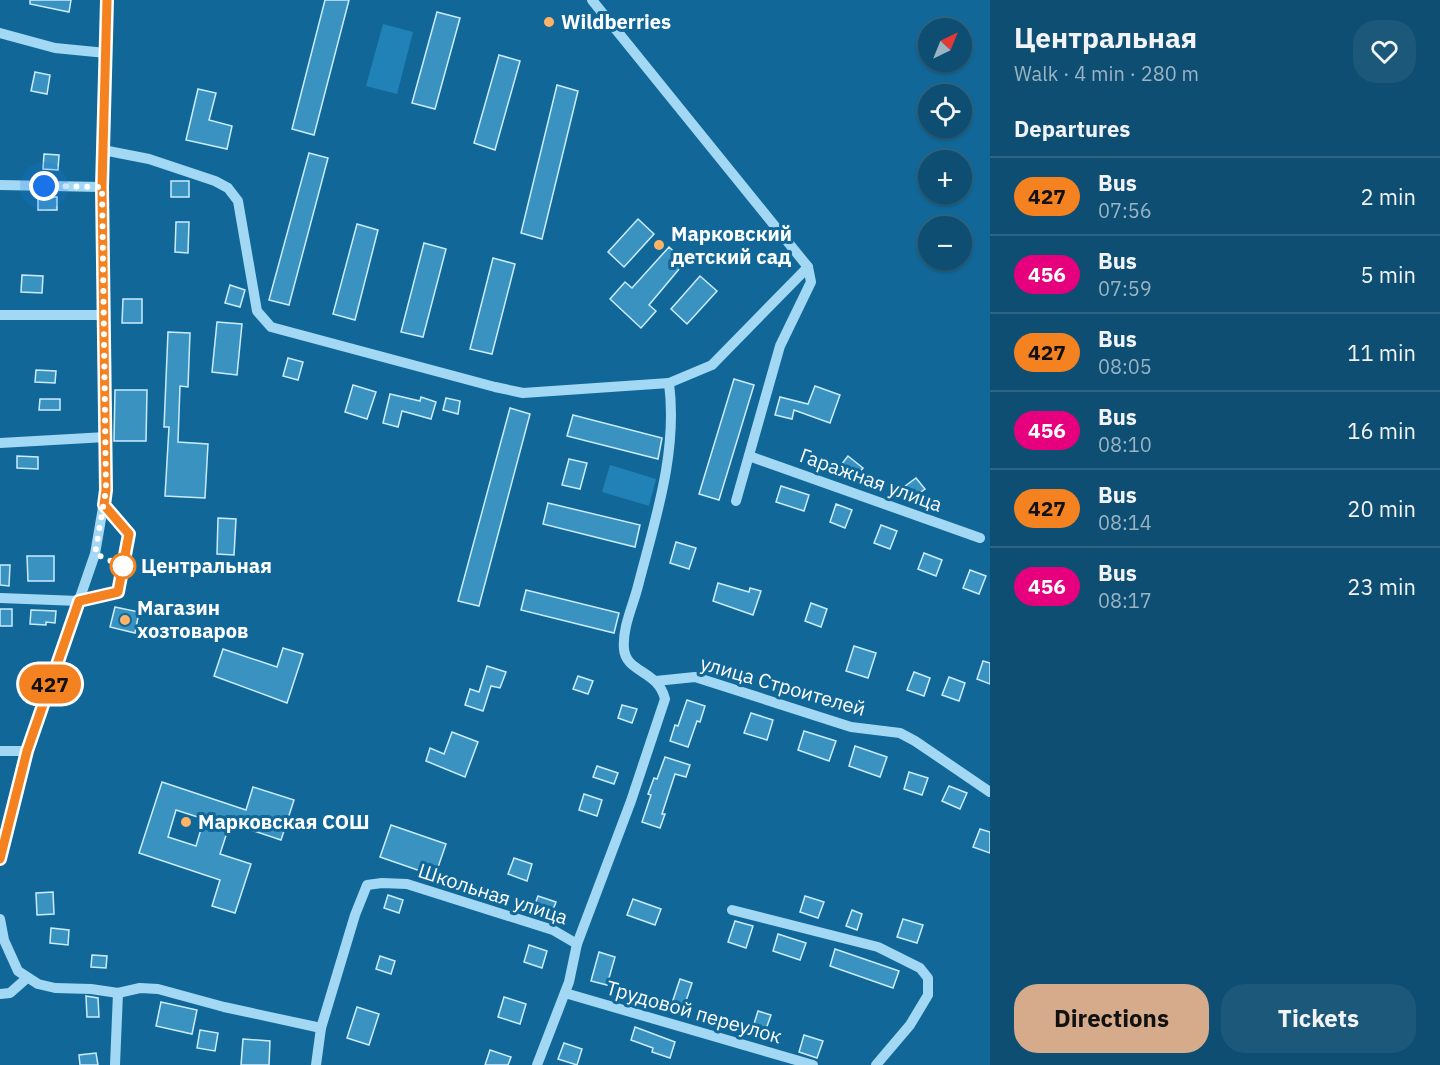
<!DOCTYPE html>
<html lang="en">
<head>
<meta charset="utf-8">
<style>
  :root { --surface:#0d4e72; --page:#1b587a; --text:#f1f3f6; --muted:#9ab4c4; --line:#2d6584; --accent:#d6ab8b }
  body { margin:0; font-family:"IBM Plex Sans",sans-serif; background:var(--page); color:var(--text); height:100vh; display:flex; flex-direction:column; font-size:22px; white-space:nowrap }
  * { box-sizing:border-box; margin:0 }
  p { font-size:20px; color:var(--muted) }
  .icon { flex:none; width:33px; height:33px; fill:none; stroke:currentColor; stroke-width:2; stroke-linecap:round; stroke-linejoin:round }
  .map { position:relative; flex:1; overflow:hidden }
  .side { display:flex; flex-direction:column; background:var(--surface); width:450px }
  .side>* { flex:none }
  .badge { padding:0 12px; border-radius:20px; font-size:21px; line-height:39px }
  .needle { width:39px; rotate:43deg }
  .fabs { position:absolute; left:918px; top:18px; display:grid; gap:12px }
  .fabs a { display:grid; place-items:center; width:54px; height:54px; border-radius:50%; background:var(--surface); box-shadow:0 2px 4px #0004,0 0 0 2px var(--line); font-size:30px }
  .you { position:absolute; width:30px; height:30px; margin:-15px; border:4px solid #fff; border-radius:50%; background:#1a73e8; box-shadow:0 0 0 9px #1a73e833 }
  .map>.badge { position:absolute; translate:-50% -50%; box-shadow:0 0 0 3px #fff }
  h2 { padding:0 24px; font-size:22px; line-height:54px }
  .round { display:grid; place-items:center; flex:none; width:63px; height:63px; border-radius:24px; background:var(--page) }
  .head { display:flex; align-items:center; justify-content:space-between; height:102px; padding:0 24px }
  h1 { font-size:28px; font-weight:800; line-height:45px }
  .button { display:flex; gap:12px; margin-top:auto; padding:12px 24px }
  .button a { flex:1; height:69px; border-radius:24px; background:var(--accent); color:#111; font-size:24px; font-weight:800; line-height:69px; text-align:center }
  .button a+a { background:var(--page); color:var(--text) }
  ul { padding:0; list-style:none }
  li { display:flex; align-items:center; gap:18px; height:78px; padding:0 24px; border-top:2px solid var(--line) }
  li div { flex:1 }
  li b { display:block; font-size:22px }
  li em { font-style:normal }
  li .badge { min-width:66px; font-weight:700; text-align:center }
  main { display:flex; flex:1; min-height:0 }
  .map>svg:first-child { display:block }
  .green { fill:#2082b6 }
  .building { fill:#3a92c0; stroke:#cbecfe; stroke-width:1.5; fill-rule:evenodd }
  .lines { fill:none; stroke-linecap:round; stroke-linejoin:round }
  .minor { stroke:#a3d8f4; stroke-width:10 }
  .line-casing { stroke:#fff; stroke-width:14 }
  .line { stroke:#f58220; stroke-width:9 }
  .walk { stroke:#fff; stroke-width:6; stroke-dasharray:0 10.8 }
  .poi-dot { fill:#ffb366; stroke:#116898; stroke-width:2 }
  .stop-dot { fill:#fff; stroke:#f58220; stroke-width:3 }
  .labels { text-anchor:middle; stroke-width:6; stroke-linejoin:round; paint-order:stroke }
  .poi-label { font-size:20px; font-weight:bold; fill:#fff; stroke:#116898; text-anchor:start }
  .street-label { font-size:20px; fill:#fff; stroke:#116898 }
  .stop-label { font-size:20px; font-weight:bold; fill:#fff; stroke:#116898; text-anchor:start }
</style>
</head>
<body>
<main>
<div class="map">
<svg width="990" height="1065" viewBox="0 0 990 1065">
  <rect width="100%" height="100%" fill="#116898"/>
  <!-- green -->
  <g class="green">
    <path d="M383 24 413 32 397 94 366 86Z"/>
    <path d="M610 465 656 479 649 506 602 492Z"/>
  </g>
  <!-- building -->
  <g class="building">
    <path d="M30 0H71L69 12 30 4Z"/>
    <path d="M325 0H349L314 135 292 129Z"/>
    <path d="M437 12 460 18 435 109 412 103Z"/>
    <path d="M499 55 520 61 495 150 474 143Z"/>
    <path d="M35 72 50 75 47 94 31 91Z"/>
    <path d="M557 85 578 91 542 239 521 233Z"/>
    <path d="M198 89 216 93 209 120 232 126 227 149 186 140Z"/>
    <path d="M309 153 328 158 289 305 269 300Z"/>
    <path d="M44 154 59 155 58 170 43 169Z"/>
    <rect x="171" y="181" width="18" height="16"/>
    <rect x="38" y="197" width="19" height="13"/>
    <path d="M638 219 654 234 624 267 608 252Z"/>
    <path d="M176 222H189L188 253 175 252Z"/>
    <path d="M357 224 378 230 355 320 333 314Z"/>
    <path d="M424 243 446 249 423 337 401 332Z"/>
    <path d="M669 247 685 262 649 305 656 311 641 328 610 299 625 282 632 288Z"/>
    <path d="M493 258 515 264 492 354 470 349Z"/>
    <path d="M22 275 43 276 42 293 21 292Z"/>
    <path d="M700 276 717 291 687 324 671 309Z"/>
    <path d="M230 285 245 290 240 307 225 303Z"/>
    <path d="M123 299H142V323H122Z"/>
    <path d="M217 322 242 324 237 375 212 372Z"/>
    <path d="M168 332 190 333 188 387 180 386 178 442 208 444 205 498 165 496 169 427H164Z"/>
    <path d="M288 358 303 362 298 380 283 376Z"/>
    <path d="M36 370 56 371 55 383 35 382Z"/>
    <path d="M734 379 754 385 719 500 699 494Z"/>
    <path d="M353 385 376 392 367 419 345 412Z"/>
    <path d="M815 386 840 395 830 423 794 410 792 419 775 415 780 397 808 404Z"/>
    <path d="M115 390H147L146 441H114Z"/>
    <path d="M390 394 420 401 421 397 436 402 431 419 402 411 398 427 383 423Z"/>
    <path d="M446 398 460 401 458 414 443 410Z"/>
    <path d="M40 399H60V410H39Z"/>
    <path d="M510 408 530 414 479 606 458 601Z"/>
    <path d="M573 415 662 438 658 459 567 436Z"/>
    <path d="M17 456 38 457V469L17 468Z"/>
    <path d="M848 456 863 468 852 481 837 470Z"/>
    <path d="M569 459 587 463 580 489 562 485Z"/>
    <path d="M916 478 925 489 912 498 904 487Z"/>
    <path d="M781 486 809 495 804 511 776 502Z"/>
    <path d="M548 503 640 525 635 547 543 524Z"/>
    <path d="M836 504 852 510 845 528 830 522Z"/>
    <path d="M218 518 236 519 234 555 217 554Z"/>
    <path d="M881 525 897 531 890 549 874 543Z"/>
    <path d="M676 542 696 548 689 569 670 563Z"/>
    <path d="M924 553 942 560 936 576 918 569Z"/>
    <path d="M27 556H54V581H28Z"/>
    <path d="M0 565H10L9 586 0 585Z"/>
    <path d="M970 570 986 576 979 594 963 588Z"/>
    <path d="M718 583 749 592 750 588 761 591 753 615 713 601Z"/>
    <path d="M526 590 619 613 614 633 521 610Z"/>
    <path d="M811 603 827 609 821 627 805 621Z"/>
    <path d="M115 607 139 612 135 633 110 627Z"/>
    <rect x="0" y="609" width="12" height="17"/>
    <path d="M31 610 56 611 55 623 46 622V625L30 624Z"/>
    <path d="M854 646 876 653 868 678 846 671Z"/>
    <path d="M283 648 303 654 287 703 214 676 223 649 277 667Z"/>
    <path d="M983 661 990 663V684L977 679Z"/>
    <path d="M487 666 506 672 500 688 491 686 483 711 465 705 470 689 479 692Z"/>
    <path d="M914 672 930 678 924 696 907 690Z"/>
    <path d="M578 676 593 681 588 694 573 689Z"/>
    <path d="M949 677 965 683 959 701 942 695Z"/>
    <path d="M687 700 705 706 700 722 697 721 688 747 670 741 675 725 678 726Z"/>
    <path d="M622 705 637 709 632 723 618 718Z"/>
    <path d="M751 713 773 720 767 740 744 733Z"/>
    <path d="M804 731 836 741 829 761 798 750Z"/>
    <path d="M452 732 478 742 465 777 426 761 430 748 444 754Z"/>
    <path d="M855 746 887 757 880 777 849 766Z"/>
    <path d="M665 757 690 765 686 777 675 774 662 814H665L660 828 642 822 651 795 648 794 654 778 657 779Z"/>
    <path d="M597 766 618 773 614 784 593 777Z"/>
    <path d="M909 772 928 778 922 795 904 789Z"/>
    <path d="M162 782 246 810 253 787 294 800 281 840 230 823 220 854 251 864 235 913 212 906 220 880 139 853ZM176 810 204 819 196 846 168 837Z"/>
    <path d="M949 786 967 793 960 809 942 801Z"/>
    <path d="M584 794 602 800 597 816 579 810Z"/>
    <path d="M391 825 446 844 435 876 380 857Z"/>
    <path d="M980 829 990 832V853L973 847Z"/>
    <path d="M514 858 532 864 527 881 508 874Z"/>
    <path d="M53 892 54 914 37 915 36 893Z"/>
    <path d="M388 895 403 900 399 913 384 908Z"/>
    <path d="M538 896 556 902 550 918 532 912Z"/>
    <path d="M805 896 824 902 818 918 800 912Z"/>
    <path d="M633 899 661 909 655 925 627 915Z"/>
    <path d="M852 910 862 914 857 930 846 926Z"/>
    <path d="M903 919 923 925 917 943 897 937Z"/>
    <path d="M735 921 753 926 746 948 728 942Z"/>
    <path d="M51 928 69 930 68 945 50 943Z"/>
    <path d="M778 934 806 943 800 960 773 951Z"/>
    <path d="M529 945 547 951 542 968 524 962Z"/>
    <path d="M835 949 899 971 893 988 830 966Z"/>
    <path d="M599 952 615 957 607 985 591 981Z"/>
    <path d="M92 955 107 956 106 968 91 967Z"/>
    <path d="M380 956 395 961 391 974 376 969Z"/>
    <path d="M680 979 692 983 684 1007 672 1003Z"/>
    <path d="M86 996 98 998 99 1017H87Z"/>
    <path d="M504 997 526 1004 520 1024 498 1017Z"/>
    <path d="M161 1002 197 1010 192 1034 156 1026Z"/>
    <path d="M357 1007 379 1014 369 1045 347 1038Z"/>
    <path d="M758 1011 771 1015 765 1032 753 1027Z"/>
    <path d="M635 1027 675 1042 670 1058 652 1052 653 1048 631 1040Z"/>
    <path d="M200 1030 218 1033 215 1051 197 1048Z"/>
    <path d="M804 1035 823 1041 817 1058 799 1052Z"/>
    <path d="M243 1039 270 1041 269 1065H241Z"/>
    <path d="M564 1043 582 1049 577 1065 558 1059Z"/>
    <path d="M490 1050 511 1057 508 1065H485Z"/>
    <path d="M96 1053 98 1065H80L79 1055Z"/>
  </g>
  <g class="lines">
    <!-- minor -->
    <g class="minor">
      <path d="M592 0 808 267 811 282 780 346 736 501"/>
      <path d="M0 33 55 48 106 53"/>
      <path d="M103 150 149 159 215 181 228 188 238 201 257 311 271 327 495 387 523 393 669 383"/>
      <path d="M0 185 102 187"/>
      <path d="M0 315H103"/>
      <path d="M0 443 106 437"/>
      <path d="M749 456 980 538"/>
      <path d="M0 598 79 601"/>
      <path d="M656 681 695 677 851 727 900 733 915 741 990 792"/>
      <path d="M0 751H27"/>
      <path d="M0 859 27 751 95 554 106 490 102 187 107 0"/>
      <path d="M732 910 878 947 920 968 928 978V995L910 1025 876 1065"/>
      <path d="M0 919 4 940 18 971 38 984 55 988 91 989 118 993 140 988 158 989 224 1007 321 1028"/>
      <path d="M565 993 813 1065"/>
      <path d="M0 994 10 993 27 978"/>
      <path d="M115 1065 118 993"/>
      <path d="M316 1065 321 1028 355 915 367 885 382 883 407 884 553 930 577 944"/>
      <path d="M537 1065 569 982 577 944 631 801 665 699C658 670 626 673 624 649 622 628 633 606 638 586 655 520 678 452 669 383L712 365 808 267"/>
    </g>
  </g>
  <g class="lines">
    <defs>
      <path id="line" d="M0 859 27 751 79 601 118 592 129 534 104 505 106 490 102 187 107 0"/>
    </defs>
    <!-- line casing -->
    <use href="#line" class="line-casing"/>
    <!-- line -->
    <use href="#line" class="line"/>
    <!-- walk -->
    <path class="walk" d="M44 186 102 187 106 490 95 554 123 566"/>
  </g>
  <!-- markers -->
  <g class="poi-dot">
    <circle cx="549" cy="22" r="6"/>
    <circle cx="659" cy="245" r="6"/>
    <circle cx="125" cy="620" r="6"/>
    <circle cx="186" cy="822" r="6"/>
  </g>
  <circle class="stop-dot" cx="123" cy="566" r="12"/>
  <g class="labels">
    <!-- poi labels -->
    <g class="poi-label">
      <text x="561" y="29">Wildberries</text>
      <text x="671" y="241">Марковский<tspan x="671" dy="23">детский сад</tspan></text>
      <text x="137" y="615">Магазин<tspan x="137" dy="23">хозтоваров</tspan></text>
      <text x="198" y="829">Марковская СОШ</text>
    </g>
    <!-- street labels -->
    <g class="street-label">
      <text transform="translate(871 480) rotate(20)" y="7">Гаражная улица</text>
      <text transform="translate(783 686) rotate(16)" y="7">улица Строителей</text>
      <text transform="translate(493 894) rotate(18)" y="7">Школьная улица</text>
      <text transform="translate(694 1012) rotate(16)" y="7">Трудовой переулок</text>
    </g>
    <!-- stop labels -->
    <g class="stop-label">
      <text x="141" y="573">Центральная</text>
    </g>
  </g>
</svg>
<div class="fabs">
<a><svg class="needle" viewBox="-14 -14 28 28"><path d="M0-13l5 13h-10z" fill="#e53935"/><path d="M0 13l5-13h-10z" fill="#9ab4c4"/></svg></a>
<a><svg class="icon" aria-label="locate" viewBox="0 0 24 24"><circle cx="12" cy="12" r="6"/><path d="M12 2v4M12 18v4M2 12h4M18 12h4"/></svg></a>
<a>+</a>
<a>−</a>
</div>
<div class="you" style="left:44px;top:186px"></div>
<b class="badge" style="left:50px;top:684px;background:#f58220;color:#111">427</b>
</div>
<section class="side">
<div class="head"><div><h1>Центральная</h1><p>Walk · 4 min · 280 m</p></div><a class="round"><svg class="icon" aria-label="heart" viewBox="0 0 24 24"><path d="M12 20l-8-8c-3-5 5-10 8-4 3-6 11-1 8 4z"/></svg></a></div>
<h2>Departures</h2>
<ul>
<li><span class="badge" style="background:#f58220;color:#111">427</span><div><b>Bus</b><p>07:56</p></div><em>2 min</em></li>
<li><span class="badge" style="background:#e6007e;color:#fff">456</span><div><b>Bus</b><p>07:59</p></div><em>5 min</em></li>
<li><span class="badge" style="background:#f58220;color:#111">427</span><div><b>Bus</b><p>08:05</p></div><em>11 min</em></li>
<li><span class="badge" style="background:#e6007e;color:#fff">456</span><div><b>Bus</b><p>08:10</p></div><em>16 min</em></li>
<li><span class="badge" style="background:#f58220;color:#111">427</span><div><b>Bus</b><p>08:14</p></div><em>20 min</em></li>
<li><span class="badge" style="background:#e6007e;color:#fff">456</span><div><b>Bus</b><p>08:17</p></div><em>23 min</em></li>
</ul>
<div class="button"><a>Directions</a><a>Tickets</a></div>
</section>
</main>
</body>
</html>
